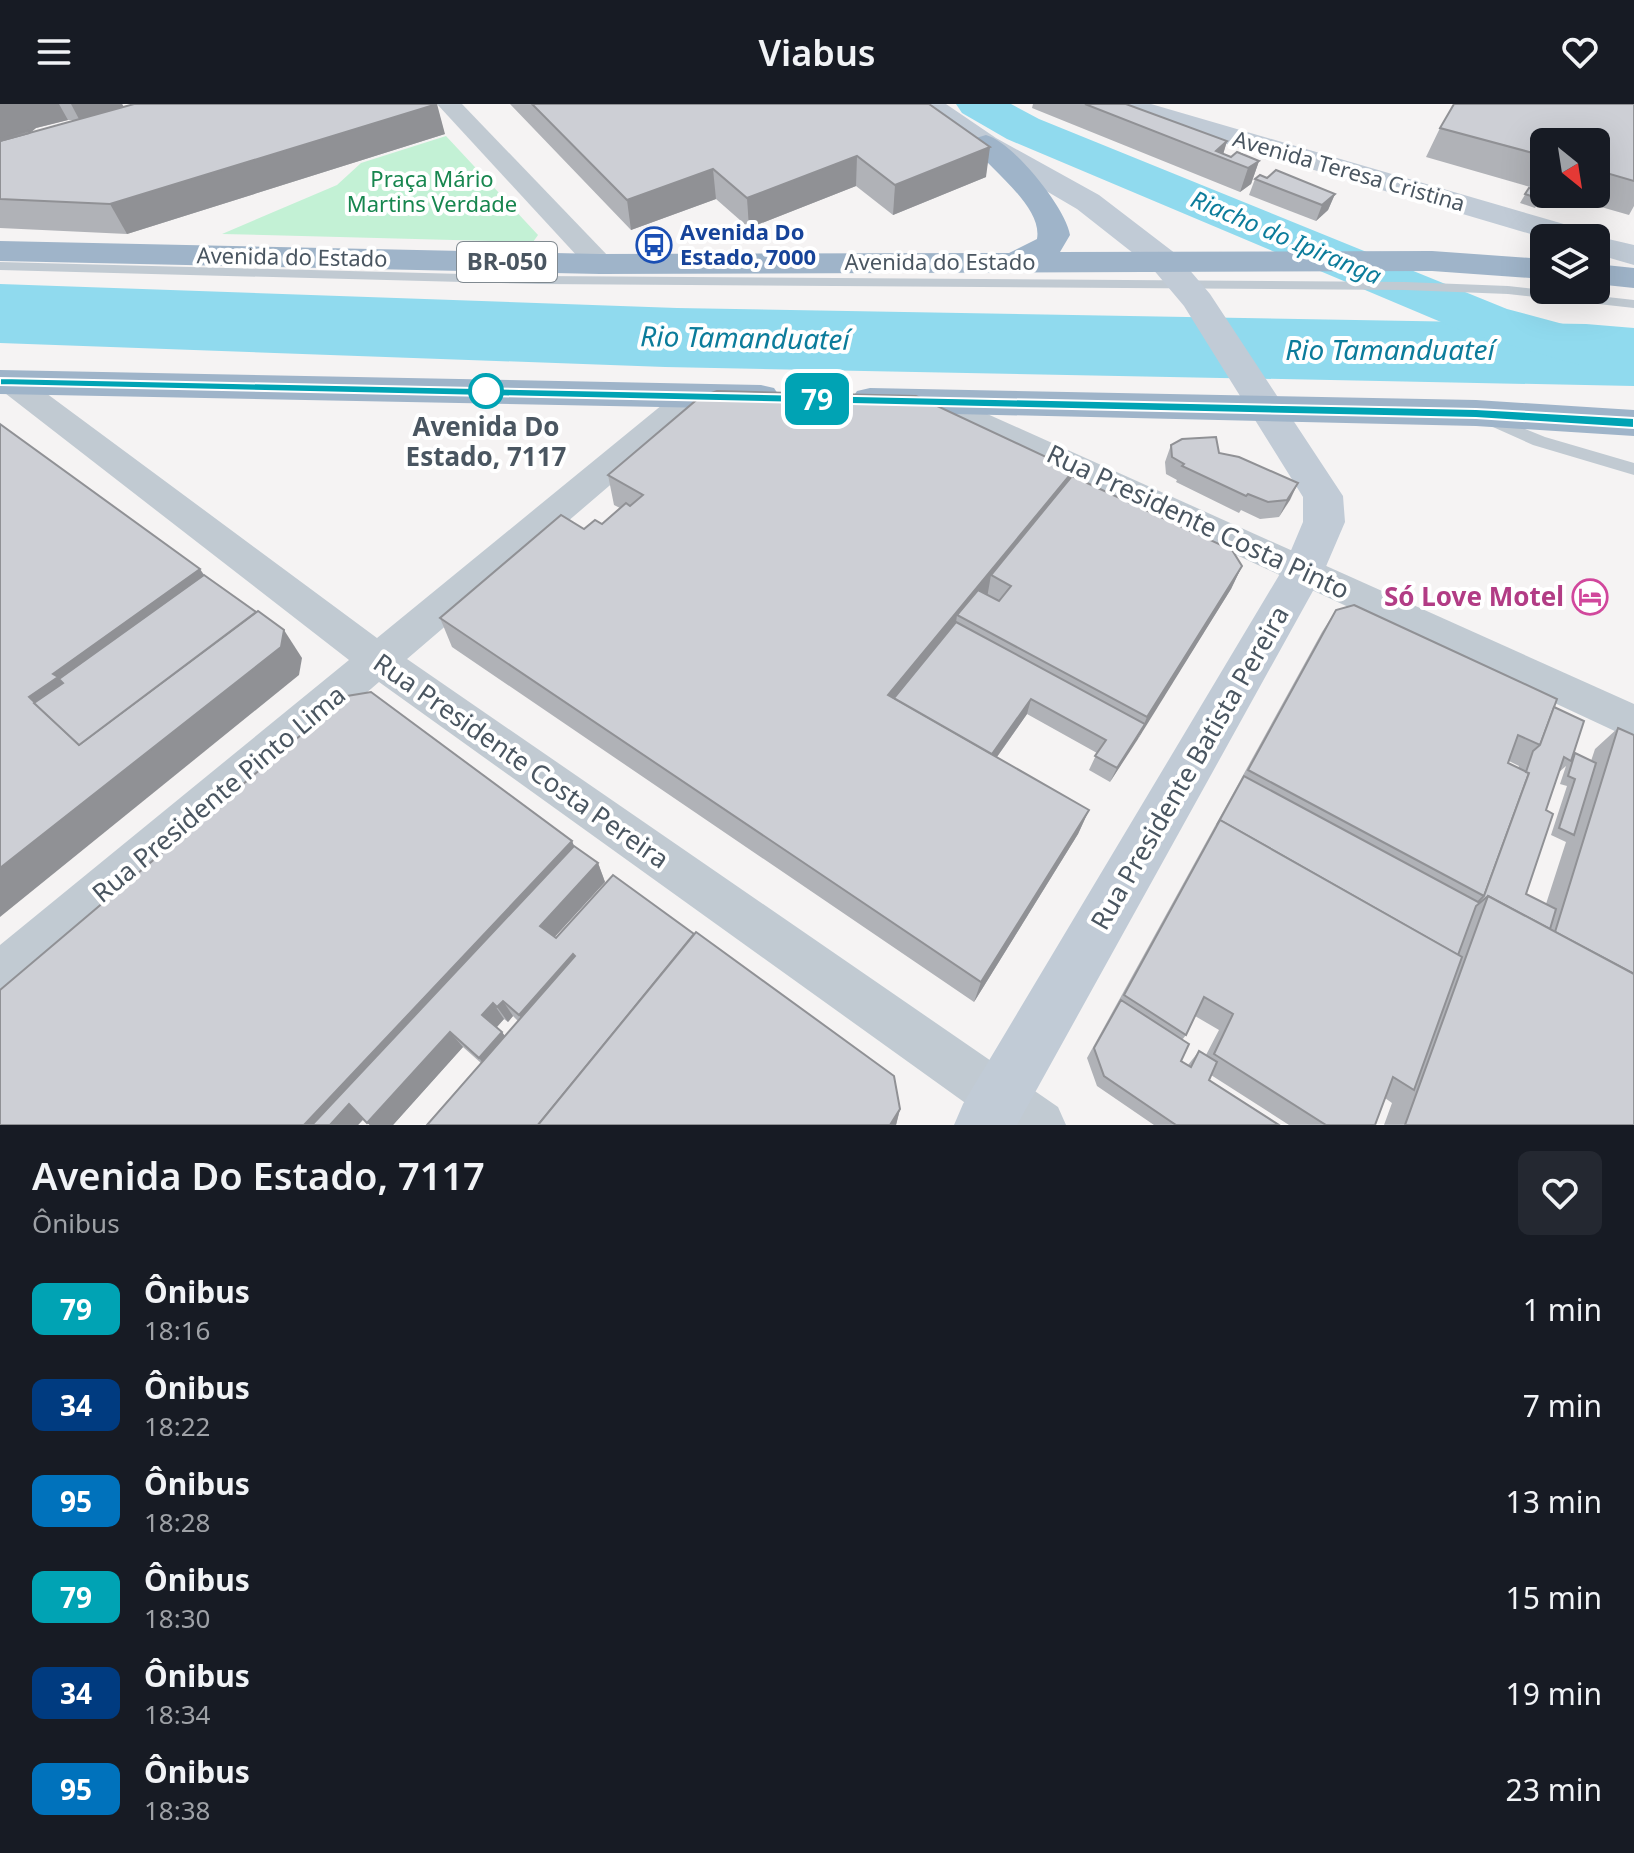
<!DOCTYPE html>
<html lang="pt">
<head>
<meta charset="utf-8">
<style>
  :root { --surface:#171b24; --page:#242831; --text:#f1f3f6; --muted:#9ea1a6 }
  body { margin:0; font-family:"Noto Sans",sans-serif; background:var(--page); color:var(--text); height:100vh; display:flex; flex-direction:column; font-size:30px; white-space:nowrap }
  * { box-sizing:border-box; margin:0 }
  p { font-size:26px; color:var(--muted) }
  .icon { flex:none; width:44px; height:44px; fill:none; stroke:currentColor; stroke-width:2; stroke-linecap:round; stroke-linejoin:round }
  .map { position:relative; height:1021px; overflow:hidden }
  .sheet { display:flex; flex-direction:column; background:var(--surface); flex:1 }
  .sheet>* { flex:none }
  .badge { padding:0 16px; border-radius:12px; font-size:28px; line-height:52px }
  .needle { width:52px; rotate:150deg }
  .controls { position:absolute; left:1530px; top:24px; display:grid; gap:16px }
  .controls a { display:grid; place-items:center; width:80px; height:80px; border-radius:12px; background:var(--surface); box-shadow:0 8px 32px #0002; font-size:40px }
  .map>.badge { position:absolute; translate:-50% -50%; box-shadow:0 0 0 4px #fff }
  .round { display:grid; place-items:center; flex:none; width:84px; height:84px; border-radius:12px; background:var(--page) }
  .head { display:flex; align-items:center; justify-content:space-between; height:136px; padding:0 32px }
  h1 { font-size:38px; font-weight:600; line-height:60px }
  ul { padding:0; list-style:none }
  li { display:flex; align-items:center; gap:24px; height:96px; padding:0 32px }
  li div { flex:1 }
  li b { display:block; font-size:30px }
  li em { font-style:normal }
  li .badge { min-width:88px; font-weight:700; text-align:center }
  header { display:flex; justify-content:space-between; align-items:center; height:104px; padding:0 32px; background:var(--surface); font-size:36px; font-weight:600 }
  .map>svg:first-child { display:block }
  .green { fill:#c3f1d5 }
  .water { fill:#90daee }
  .lines { fill:none; stroke-linecap:round; stroke-linejoin:round }
  .river { fill:#90daee; fill-rule:evenodd }
  .service { fill:#c1cad2; fill-rule:evenodd }
  .minor { fill:#c1cad2; fill-rule:evenodd }
  .secondary { fill:#c1cbd6; fill-rule:evenodd }
  .trunk { fill:#9fb4c9; fill-rule:evenodd }
  .wall { fill:#b0b2b7; fill-rule:evenodd }
  .shaded-wall { fill:#909195 }
  .building { fill:#cdcfd5; stroke:#909195; stroke-width:2 }
  .line { fill:#00a3b4; stroke:#fff; stroke-width:2 }
  .stop-dot { fill:#fff; stroke:#00a3b4; stroke-width:4 }
  .labels { text-anchor:middle; stroke-width:8; stroke-linejoin:round; paint-order:stroke }
  .far-street-label { font-size:22px; fill:#4a5661; stroke:#fff }
  .far-park-label { font-size:22px; fill:#17864f; stroke:#fff }
  .far-transit-label { font-size:22px; font-weight:bold; fill:#164399; stroke:#fff; text-anchor:start }
  .far-water-label { font-size:24px; font-style:italic; fill:#0c7c9b; stroke:#fff }
  .shield { fill:#fff; stroke:#808990; stroke-width:2 }
  .shield-label { font-size:24px; font-weight:bold; fill:#4a5661 }
  .stop-label { font-size:26px; font-weight:bold; fill:#4a5661; stroke:#fff }
  .street-label { font-size:26px; fill:#4a5661; stroke:#fff }
  .hotel-label { font-size:26px; font-weight:bold; fill:#b23c85; stroke:#fff; text-anchor:end }
  .water-label { font-size:28px; font-style:italic; fill:#0c7c9b; stroke:#fff }
</style>
</head>
<body>
<header><svg class="icon" aria-label="menu" viewBox="0 0 24 24"><path d="M4 6h16M4 12h16M4 18h16"/></svg>Viabus<svg class="icon" aria-label="heart" viewBox="0 0 24 24"><path d="M12 20l-8-8c-3-5 5-10 8-4 3-6 11-1 8 4z"/></svg></header>
<div class="map">
<svg width="1634" height="1021" viewBox="0 0 1634 1021">
  <rect width="100%" height="100%" fill="#f5f3f3"/>
  <!-- green -->
  <path class="green" d="M446 32 538 131 533 138 222 130 337 81 361 59Z"/>
  <!-- water -->
  <path class="water" d="M0 180 677 204 1586 220 1634 224V282L665 263 0 239Z"/>
  <g class="lines">
    <!-- river -->
    <path class="river" d="M956 0H1011L1039 15 1507 205 1600 230 1608 243 1600 256 1580 261 1467 229 1007 35 962 9Z"/>
    <!-- service -->
    <g class="service">
      <path d="M0 158 539 172 1405 178 1508 182 1634 196V204L1508 190 1405 186 539 180 0 166Z"/>
      <path d="M1489 310 1545 333 1634 359V371L1533 341 1484 319 1481 315 1484 311Z"/>
    </g>
    <!-- minor -->
    <g class="minor">
      <path d="M437 0H462L610 154 614 160 610 166H590Z"/>
      <path d="M12 269 23 272 377 534 684 283 695 280 706 283 711 291 706 299 407 555 1058 1003 1066 1021H996L379 578 17 889 0 896V841L349 556 1 286V272Z"/>
      <path d="M936 287 1634 600V636L925 306 920 298 925 290Z"/>
    </g>
    <!-- secondary -->
    <g class="secondary">
      <path d="M913 0H946L996 34 1099 91 1176 150 1210 190 1343 392 1345 418 1324 467 1017 1021H954L963 1000 1284 463 1303 418V393L1184 202 1152 164 1077 105 976 46Z"/>
      <path d="M1107 0H1151L1588 127 1591 131 1634 141V161L1596 150V134H1544L1111 6Z"/>
    </g>
    <!-- trunk -->
    <g class="trunk">
      <path d="M986 31C1013 38 1066 104 1070 131L1060 148 1432 147 1544 155V175L1432 167 600 170 0 157V137L600 150 1009 149 1037 135C1043 102 989 65 971 40L976 34Z"/>
      <path d="M1596 160 1634 164V184L1596 180Z"/>
      <path d="M0 266 761 281 774 284 780 293 774 302 761 305 0 290Z"/>
      <path d="M870 284 1476 296 1634 306V332L1476 322 870 308 857 305 851 296 857 287Z"/>
    </g>
  </g>
  <!-- wall -->
  <g class="wall">
    <path d="M0 0H122L124 3 445 30 127 130 0 124ZM68 16H75L30 29 36 24Z"/>
    <path d="M510 0H929L986 73 893 111 856 82 749 124 716 95 631 126Z"/>
    <path d="M1033 0H1126L1227 37 1223 50 1231 53 1259 57 1251 80 1240 88 1032 4Z"/>
    <path d="M1634 0V102L1629 111 1556 90H1596V38H1544V87L1426 53 1440 24Z"/>
    <path d="M1267 74 1335 90 1328 106 1316 117 1249 91 1255 75Z"/>
    <path d="M1529 84 1544 88 1535 104 1520 99Z"/>
    <path d="M1171 341 1219 349 1298 379 1279 413 1260 415 1241 406 1239 409 1176 378 1177 376 1166 370 1165 358Z"/>
    <path d="M608 371 1072 372 1242 462 1231 485 1110 678 1089 666 1097 649 1027 610 997 653 1089 706 1078 730 974 898 452 543 440 514 584 425 602 420 620 404 614 401Z"/>
    <path d="M1336 506 1573 651 1575 649 1591 657 1595 645 1618 624 1634 1021H1384L1392 999 1385 994 1375 1021H1289L1211 971 1209 976 1279 1021H1154L1097 982 1087 954 1322 528ZM1509 657 1519 662 1518 664 1508 659ZM1566 662 1560 680 1567 682 1551 731 1566 738 1546 800 1526 790 1546 706 1558 669ZM1195 912 1219 926 1206 951 1199 947 1188 961 1181 957 1182 936 1186 931Z"/>
    <path d="M572 737 574 742 598 759 605 778 555 833 900 1005 896 1021H426L481 959 463 943 393 1021H370L364 1015 358 1021H0ZM513 912 518 917 505 932 497 923 504 915 508 918Z"/>
  </g>
  <!-- shaded-wall -->
  <g class="shaded-wall">
    <path d="M0 0H59L68 16 36 24 26 32 0 39Z"/>
    <path d="M71 0H122L125 5 80 17Z"/>
    <path d="M437 0 445 30 127 130 110 100Z"/>
    <path d="M1227 37 1222 54 1216 47Z"/>
    <path d="M990 43 986 73 893 111 895 81Z"/>
    <path d="M857 52 856 82 749 124 747 94Z"/>
    <path d="M1259 57 1251 80 1240 88 1248 64Z"/>
    <path d="M713 65 716 95 631 126 627 96Z"/>
    <path d="M1335 90 1328 106 1316 117 1322 101Z"/>
    <path d="M1074 366 1066 395 991 471 987 494 957 511 954 534 895 607 888 591Z"/>
    <path d="M1298 379 1290 396 1279 413 1287 396Z"/>
    <path d="M1242 462 1231 485 1138 635 1147 613Z"/>
    <path d="M200 465 220 494 57 620 29 593 53 570Z"/>
    <path d="M284 526 302 554 299 571 0 813V764Z"/>
    <path d="M1031 595 1027 610 982 674 985 660Z"/>
    <path d="M1145 620 1138 635 1110 678 1117 664Z"/>
    <path d="M1089 706 1078 730 974 898 981 878Z"/>
    <path d="M572 737 582 761 358 1021H304Z"/>
    <path d="M598 759 605 778 549 839 540 822Z"/>
    <path d="M573 850 581 867 529 926 519 911Z"/>
    <path d="M503 897 513 912 508 918 497 903Z"/>
    <path d="M493 899 504 915 494 926 482 911Z"/>
    <path d="M450 928 463 943 393 1021H370L367 1019Z"/>
    <path d="M502 928 513 943 490 968 479 954Z"/>
    <path d="M900 1005 896 1021H890Z"/>
  </g>
  <!-- building -->
  <g class="building">
    <path d="M134 0H437L110 100 0 95V37Z"/>
    <path d="M532 0H929L990 43 895 81 857 52 747 94 713 65 627 96Z"/>
    <path d="M1085 0H1126L1227 37 1216 47 1231 53 1237 48 1259 57 1248 64Z"/>
    <path d="M1454 0H1634V77L1596 66V38H1544V52L1440 24Z"/>
    <path d="M28 27 29 29 0 37V35Z"/>
    <path d="M1276 66 1335 90 1322 101 1255 75 1260 71 1267 74Z"/>
    <path d="M1529 84 1544 88 1540 95 1525 90Z"/>
    <path d="M717 287 916 292 1074 366 888 591 1089 706 981 878 440 514 561 411 584 425 595 416 602 420 626 399 630 402 643 391 608 371 700 293Z"/>
    <path d="M0 320 200 465 53 570 58 573 29 593 79 641 258 507 284 526 281 543 0 764Z"/>
    <path d="M1216 333 1219 349 1239 353 1298 379 1287 396 1268 398 1248 390 1246 392 1182 362 1184 360 1172 353 1171 341 1182 335Z"/>
    <path d="M1072 372 1232 446 1242 462 1147 613 957 511 978 486 999 497 1011 482 991 471Z"/>
    <path d="M204 471 256 508 79 641 34 599 63 579 59 575Z"/>
    <path d="M1354 501 1557 595 1540 641 1518 631 1508 659 1529 669 1484 792 1248 666 1336 506Z"/>
    <path d="M956 518 1145 620 1117 664 1095 652 1106 636 1031 595 992 650 894 594Z"/>
    <path d="M371 588 572 737 304 1021H0V886L347 592Z"/>
    <path d="M1554 603 1584 617 1571 657 1564 653 1546 706 1553 710 1526 790 1556 805 1550 825 1488 792 1476 802 1458 851 1220 716 1217 721 1244 672 1478 798 1484 792 1529 669 1526 668 1533 647 1540 641Z"/>
    <path d="M1618 624 1634 631V870L1555 828Z"/>
    <path d="M1575 649 1596 659 1574 731 1559 724 1575 675 1568 672Z"/>
    <path d="M1220 716 1462 853 1414 986 1393 973 1375 1021H1326L1214 950 1233 910 1204 893 1186 931 1124 891Z"/>
    <path d="M574 742 598 759 540 822 556 834 613 771 694 830 538 1021H427L575 852 573 850 519 911 503 897 497 903 493 899 482 911 502 928 479 954 450 928 367 1019 349 1000 330 1021H312Z"/>
    <path d="M1488 792 1634 870V1021H1405Z"/>
    <path d="M696 828 894 972 900 1005 890 1021H538Z"/>
    <path d="M1121 896 1189 940 1181 957 1191 963 1199 947 1217 958 1209 976 1279 1021H1176L1104 972 1094 944Z"/>
  </g>
  <!-- line -->
  <path class="line" d="M0 274 1476 305 1634 314V324L1476 314 0 281Z"/>
  <!-- icons -->
  <defs>
    <symbol id="bus-ring" viewBox="-11 -11 22 22"><circle r="9.5" fill="#fff" stroke="#1a4fb4" stroke-width="1.5"/><path d="M-5-6H5V4H4V6H2V4H-2V6H-4V4H-5ZM-3.5-4V0h7V-4ZM-3.5 1.2v1.5H-2V1.2ZM2 1.2v1.5H3.5V1.2Z" fill="#1a4fb4"/></symbol>
    <symbol id="hotel-ring" viewBox="-11 -11 22 22"><circle r="9.5" fill="#fff" stroke="#d1479c" stroke-width="1.5"/><path d="M-6-4.5h1.5V1H6V5H4.5V3h-9V5H-6ZM-4 0a1.8 1.8 0 1 1 3.6 0ZM.5 0V-2.5h3Q6-2.5 6 0Z" fill="#d1479c"/></symbol>
  </defs>
  <g fill-rule="evenodd">
    <use href="#bus-ring" x="634" y="121" width="40" height="40"/>
    <use href="#hotel-ring" x="1570" y="473" width="40" height="40"/>
  </g>
  <!-- markers -->
  <circle class="stop-dot" cx="486" cy="287" r="16"/>
  <g class="labels">
    <!-- far-street labels -->
    <g class="far-street-label">
      <text transform="translate(1349 67) rotate(16)" y="8">Avenida Teresa Cristina</text>
      <text transform="translate(292 153) rotate(1)" y="8">Avenida do Estado</text>
      <text x="940" y="166">Avenida do Estado</text>
    </g>
    <!-- far-park labels -->
    <g class="far-park-label">
      <text x="432" y="83">Praça Mário<tspan x="432" dy="25">Martins Verdade</tspan></text>
    </g>
    <!-- far-transit labels -->
    <g class="far-transit-label">
      <text x="680" y="136">Avenida Do<tspan x="680" dy="25">Estado, 7000</tspan></text>
    </g>
    <!-- far-water labels -->
    <g class="far-water-label">
      <text transform="translate(1286 134) rotate(23)" y="8">Riacho do Ipiranga</text>
    </g>
    <!-- shield labels -->
    <rect class="shield" x="457" y="138" width="100" height="40" rx="6"/>
    <g class="shield-label">
      <text x="507" y="166">BR-050</text>
    </g>
    <!-- stop labels -->
    <g class="stop-label">
      <text x="486" y="332">Avenida Do<tspan x="486" dy="30">Estado, 7117</tspan></text>
    </g>
    <!-- street labels -->
    <g class="street-label">
      <text transform="translate(1198 418) rotate(25)" y="9">Rua Presidente Costa Pinto</text>
      <text transform="translate(521 657) rotate(35)" y="9">Rua Presidente Costa Pereira</text>
      <text transform="translate(1190 664) rotate(-60)" y="9">Rua Presidente Batista Pereira</text>
      <text transform="translate(219 690) rotate(-40)" y="9">Rua Presidente Pinto Lima</text>
    </g>
    <!-- hotel labels -->
    <g class="hotel-label">
      <text x="1564" y="502">Só Love Motel</text>
    </g>
    <!-- water labels -->
    <g class="water-label">
      <text transform="translate(745 234) rotate(1)" y="10">Rio Tamanduateí</text>
      <text x="1390" y="256">Rio Tamanduateí</text>
    </g>
  </g>
</svg>
<div class="controls">
<a><svg class="needle" viewBox="-14 -14 28 28"><path d="M0-13l5 13h-10z" fill="#e53935"/><path d="M0 13l5-13h-10z" fill="#9ea1a6"/></svg></a>
<a><svg class="icon" aria-label="layers" viewBox="0 0 24 24"><path d="M12 4l9 5-9 5-9-5zM3 14l9 5 9-5"/></svg></a>
</div>
<b class="badge" style="left:817px;top:295px;background:#00a3b4;color:#fff">79</b>
</div>
<section class="sheet">
<div class="head"><div><h1>Avenida Do Estado, 7117</h1><p>Ônibus</p></div><a class="round"><svg class="icon" aria-label="heart" viewBox="0 0 24 24"><path d="M12 20l-8-8c-3-5 5-10 8-4 3-6 11-1 8 4z"/></svg></a></div>
<ul>
<li><span class="badge" style="background:#00a3b4;color:#fff">79</span><div><b>Ônibus</b><p>18:16</p></div><em>1 min</em></li>
<li><span class="badge" style="background:#003b80;color:#fff">34</span><div><b>Ônibus</b><p>18:22</p></div><em>7 min</em></li>
<li><span class="badge" style="background:#0072bc;color:#fff">95</span><div><b>Ônibus</b><p>18:28</p></div><em>13 min</em></li>
<li><span class="badge" style="background:#00a3b4;color:#fff">79</span><div><b>Ônibus</b><p>18:30</p></div><em>15 min</em></li>
<li><span class="badge" style="background:#003b80;color:#fff">34</span><div><b>Ônibus</b><p>18:34</p></div><em>19 min</em></li>
<li><span class="badge" style="background:#0072bc;color:#fff">95</span><div><b>Ônibus</b><p>18:38</p></div><em>23 min</em></li>
</ul>
</section>
</body>
</html>
